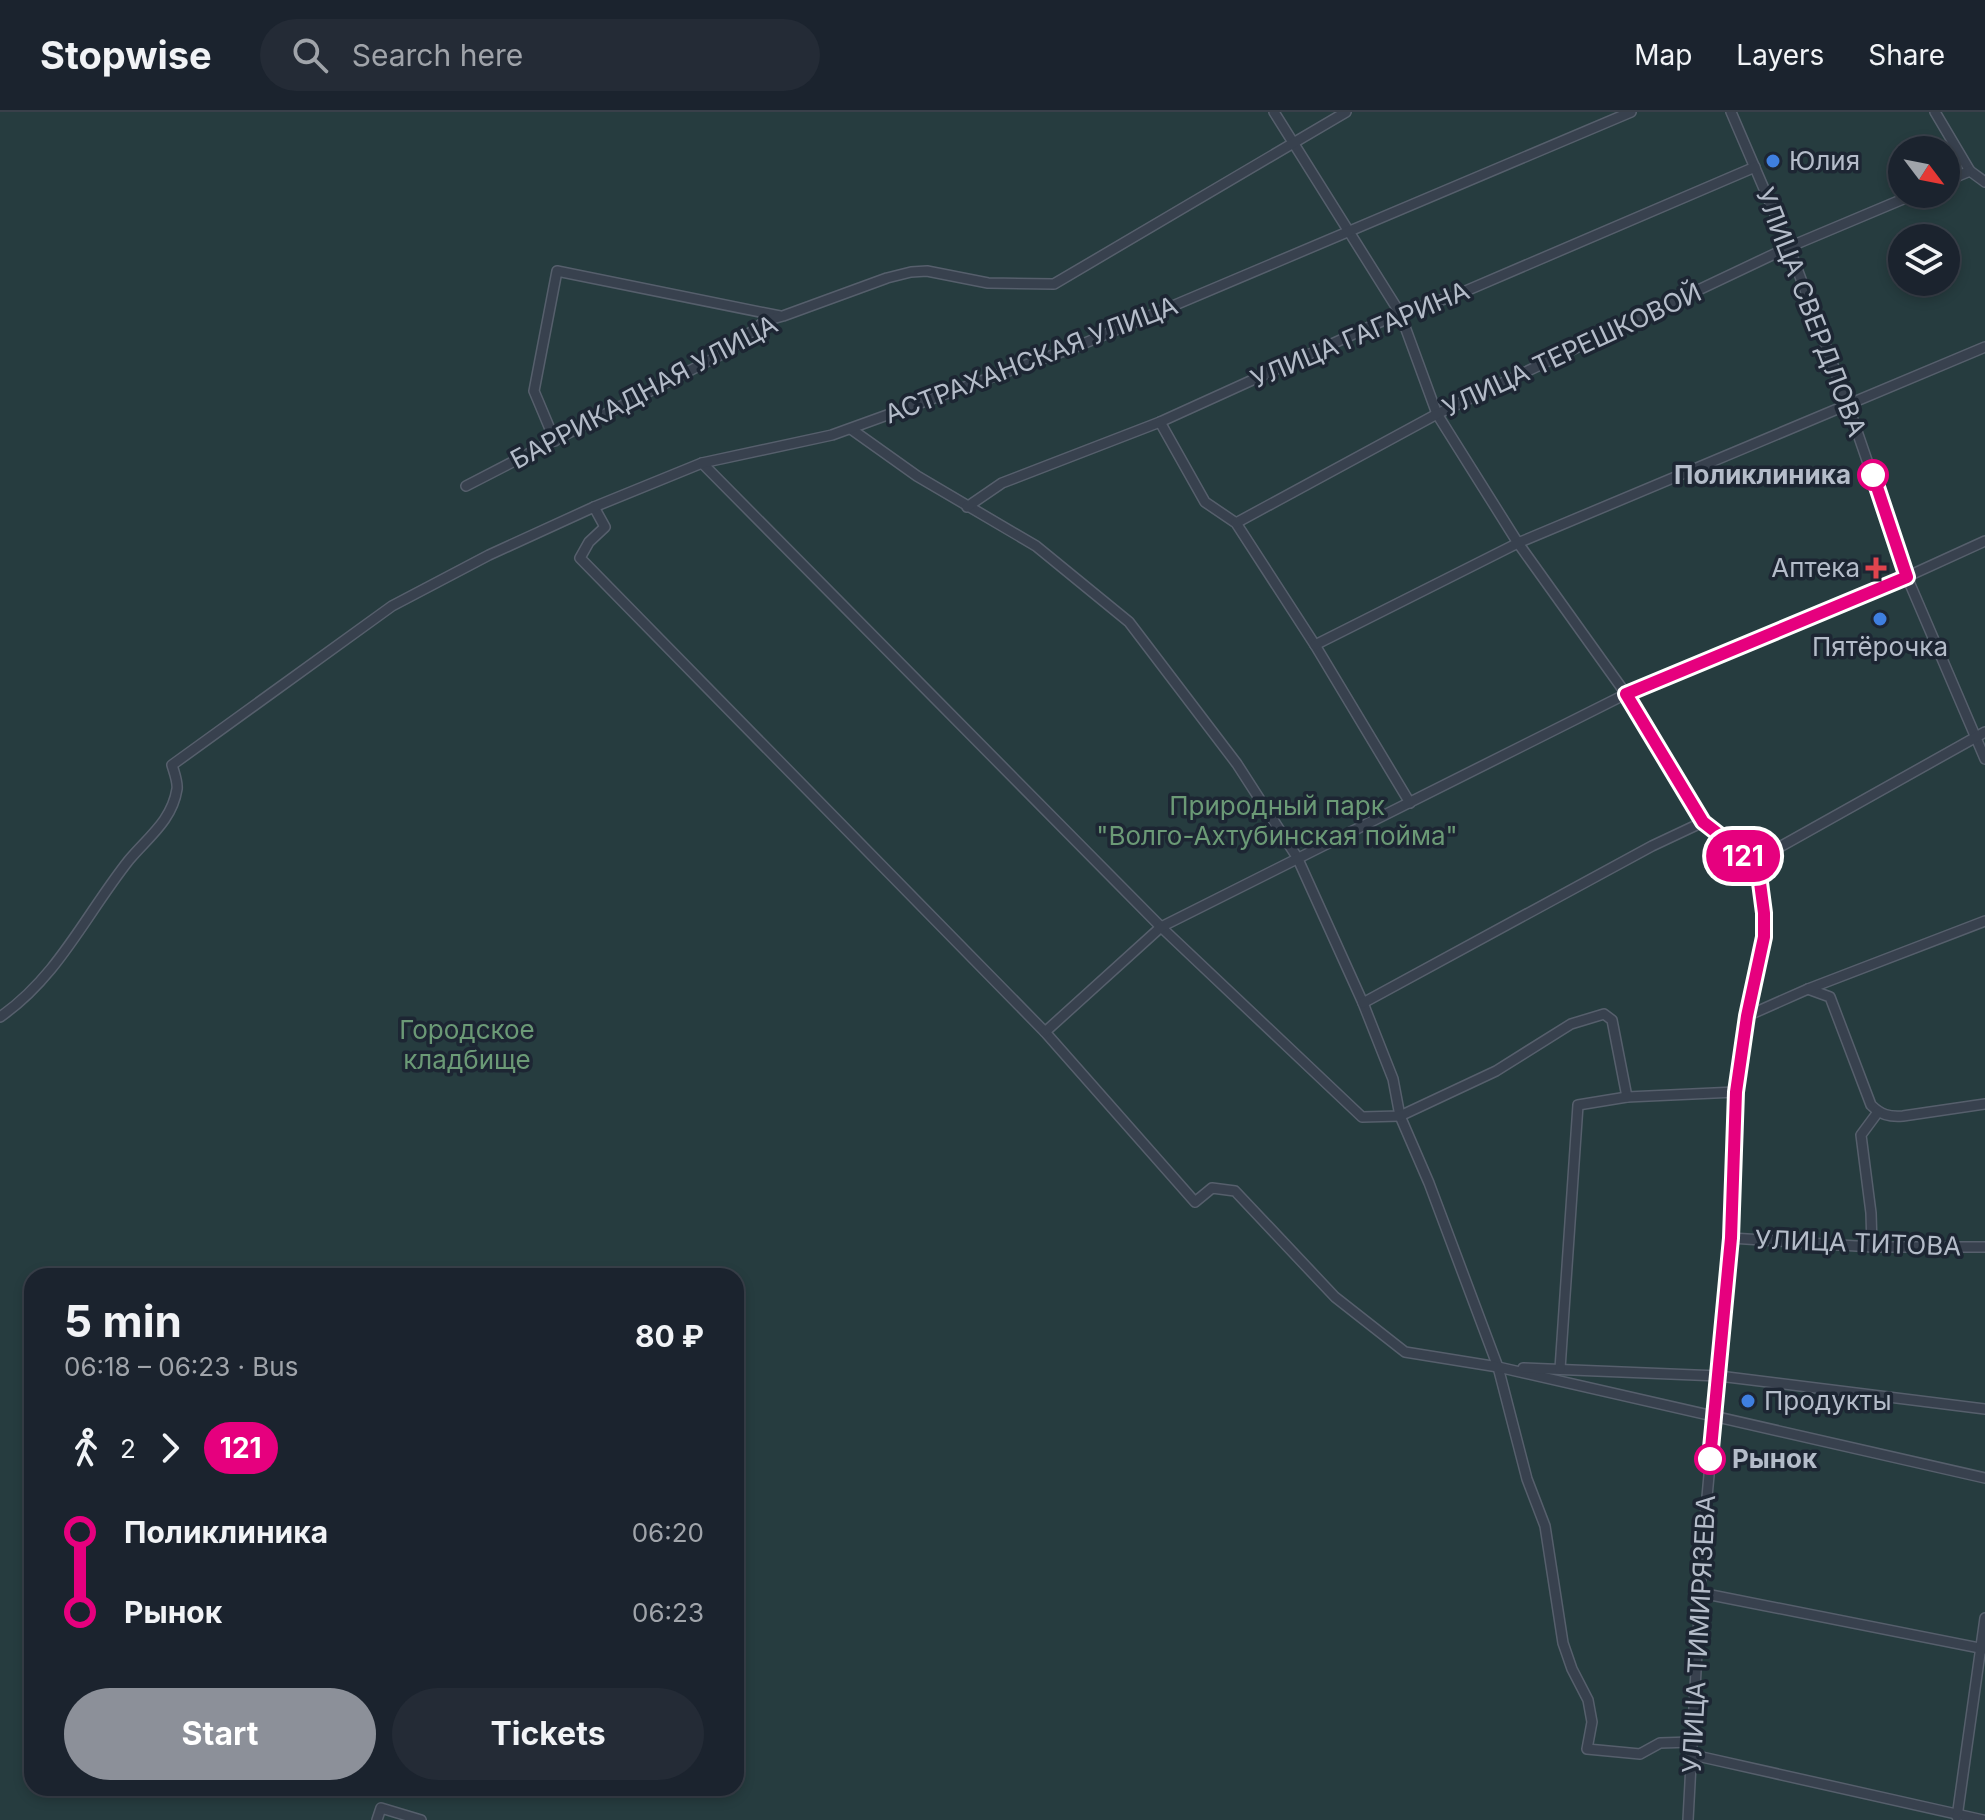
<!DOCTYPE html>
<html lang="en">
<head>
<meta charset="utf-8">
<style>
  :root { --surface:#1b232e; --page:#242b36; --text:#f1f3f6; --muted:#a0a4aa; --line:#39404a; --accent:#8c9099 }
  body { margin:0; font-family:Inter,sans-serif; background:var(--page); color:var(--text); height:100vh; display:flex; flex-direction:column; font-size:30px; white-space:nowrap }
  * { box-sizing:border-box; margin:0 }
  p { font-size:26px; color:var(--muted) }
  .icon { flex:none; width:44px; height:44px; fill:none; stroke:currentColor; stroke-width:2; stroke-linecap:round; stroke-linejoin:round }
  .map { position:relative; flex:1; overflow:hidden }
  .details { position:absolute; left:24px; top:1156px; width:720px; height:528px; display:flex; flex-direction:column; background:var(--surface); border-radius:24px; box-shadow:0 4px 12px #0003,0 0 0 2px var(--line) }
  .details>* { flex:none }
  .badge { padding:0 16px; border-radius:26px; font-size:28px; line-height:52px }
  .needle { width:52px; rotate:122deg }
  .buttons { position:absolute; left:1888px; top:24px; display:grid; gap:16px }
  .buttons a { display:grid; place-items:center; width:72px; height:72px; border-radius:50%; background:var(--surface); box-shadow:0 4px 12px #0003,0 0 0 2px var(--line); font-size:40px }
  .map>.badge { position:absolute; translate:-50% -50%; box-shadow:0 0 0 4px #fff }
  .legs { display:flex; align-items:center; gap:12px; height:88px; padding:0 40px; font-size:26px }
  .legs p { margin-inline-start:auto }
  .overview { display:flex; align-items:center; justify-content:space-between; height:136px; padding:0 40px }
  h1 { font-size:44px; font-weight:700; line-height:60px }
  .button { display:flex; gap:16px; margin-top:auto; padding:16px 40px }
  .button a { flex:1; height:92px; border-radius:48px; background:var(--accent); color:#fff; font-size:32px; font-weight:700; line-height:92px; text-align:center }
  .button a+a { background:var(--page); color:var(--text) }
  ul { padding:0 40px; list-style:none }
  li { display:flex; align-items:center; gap:28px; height:80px; font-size:30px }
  li i { display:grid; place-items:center; width:12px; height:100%; margin:0 10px; background:currentColor }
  li i::after { content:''; width:20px; height:20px; margin:-10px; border:6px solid; border-radius:50%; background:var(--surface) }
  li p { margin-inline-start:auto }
  li:first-child i { background:linear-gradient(#0000 50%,currentColor 0) }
  li:last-child i { background:linear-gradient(currentColor 50%,#0000 0) }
  header { display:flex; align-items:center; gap:48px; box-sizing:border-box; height:112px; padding:0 40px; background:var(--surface); border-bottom:2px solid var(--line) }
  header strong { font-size:38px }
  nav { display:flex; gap:44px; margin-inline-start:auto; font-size:28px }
  .search { width:560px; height:72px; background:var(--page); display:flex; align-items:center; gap:20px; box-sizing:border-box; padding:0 28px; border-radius:44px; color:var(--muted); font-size:30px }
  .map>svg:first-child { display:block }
  .green { fill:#263c3f; fill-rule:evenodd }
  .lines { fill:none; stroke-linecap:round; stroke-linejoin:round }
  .minor-casing { stroke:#565f6c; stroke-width:12 }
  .minor { stroke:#38414e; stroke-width:9 }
  .line-1-casing { stroke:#fff; stroke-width:18 }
  .line-1 { stroke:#e6007e; stroke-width:12 }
  .shop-dot { fill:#3f7fe0; stroke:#1d2633; stroke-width:3 }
  .stop-1-dot { fill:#fff; stroke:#e6007e; stroke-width:4 }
  .health-dot { fill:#e0444e; stroke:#1d2633; stroke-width:3 }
  .labels { text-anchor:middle; stroke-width:7; stroke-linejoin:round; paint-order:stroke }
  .poi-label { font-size:26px; fill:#b4bcc9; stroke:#1d2633; text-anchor:start }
  .street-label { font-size:26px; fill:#b4bcc9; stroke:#1d2633 }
  .stop-label { font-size:26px; font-weight:bold; fill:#b4bcc9; stroke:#1d2633; text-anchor:end }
  .park-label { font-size:26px; fill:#6b9a76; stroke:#1d2633 }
</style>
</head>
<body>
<header>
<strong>Stopwise</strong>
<div class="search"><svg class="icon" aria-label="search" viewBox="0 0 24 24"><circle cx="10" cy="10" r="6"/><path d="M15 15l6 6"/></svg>Search here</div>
<nav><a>Map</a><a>Layers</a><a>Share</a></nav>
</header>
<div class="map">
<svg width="1985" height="1708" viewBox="0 0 1985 1708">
  <rect width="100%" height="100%" fill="#242f3e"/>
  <!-- green -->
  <path class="green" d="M0 0H1985V1708H0ZM1902 38H1946V82H1902ZM1902 126H1946V170H1902ZM32 1164H736V1676H32Z"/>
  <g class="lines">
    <defs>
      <g id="minor">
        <path d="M1274 0 1400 201 1437 302 1518 431 1626 582 1703 710 1735 735 1759 763"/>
        <path d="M1731 0 1789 135 1848 293 1907 465 1985 647"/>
        <path d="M1935 0 1970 59"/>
        <path d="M1946 69 1970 59 1985 70"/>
        <path d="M1160 310 1205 390 1236 411 1315 533 1410 691"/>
        <path d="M851 317 917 364 1036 434 1129 510 1237 652 1297 745 1363 891 1393 967 1400 1004 1429 1071 1498 1255 1527 1367 1545 1414 1563 1531 1572 1557 1588 1588 1592 1610 1587 1637 1640 1642 1660 1631 1692 1630"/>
        <path d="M555 329 534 279 557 159 780 204"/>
        <path d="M702 351 1161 815 1362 1005 1400 1004 1496 959 1571 912 1604 902 1612 908 1627 985"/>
        <path d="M466 374 726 240 765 209 783 204 887 166 911 160 927 159 988 171 1054 172 1346 0"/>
        <path d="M594 395 605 415 589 430 580 446 1045 920 1195 1090 1212 1076 1235 1079 1335 1185 1405 1240 1498 1255 1985 1366"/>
        <path d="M967 395 1002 371 1160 310 1400 201 1454 184 1755 55"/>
        <path d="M1236 411 1437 302 1789 135 1915 82"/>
        <path d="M1315 533 1518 431 1985 235"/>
        <path d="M1808 877 1830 885 1871 993C1881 1003 1889 1005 1903 1004L1985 992"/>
        <path d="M1363 891 1652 734 1703 710"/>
        <path d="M1747 904 1808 877 1985 809"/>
        <path d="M0 905C58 865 86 802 129 748 147 726 172 709 177 677 178 670 174 660 172 653L392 494 489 443 594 395 702 351 832 323 1078 234 1631 0"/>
        <path d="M1045 920 1161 815 1626 582 1893 471 1985 429"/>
        <path d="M1731 1126 1872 1135H1985"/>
        <path d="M1872 1135 1871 1101 1861 1023 1878 1000"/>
        <path d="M1523 1256 1719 1264 1985 1297"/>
        <path d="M1560 1257 1578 993 1627 985 1736 980"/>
        <path d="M1701 1481 1985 1537"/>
        <path d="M1693 1643 1983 1708"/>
        <path d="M1957 1705 1985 1506"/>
        <path d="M377 1708 381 1696 421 1708"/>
        <path d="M1688 1708 1703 1428 1731 1126 1736 980 1747 904 1764 825 1760 756 1778 736 1985 620"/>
      </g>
    </defs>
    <!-- minor casing -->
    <use href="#minor" class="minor-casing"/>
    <!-- minor -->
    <use href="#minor" class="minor"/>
  </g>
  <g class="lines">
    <defs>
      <path id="line-1" d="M1710 1347 1731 1126 1736 980 1747 904 1764 825V801L1759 763 1735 735 1703 710 1626 582 1907 465 1873 363"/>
    </defs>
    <!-- line-1 casing -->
    <use href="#line-1" class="line-1-casing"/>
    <!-- line-1 -->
    <use href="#line-1" class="line-1"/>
  </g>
  <!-- markers -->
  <g class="shop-dot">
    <circle cx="1773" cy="49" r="8"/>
    <circle cx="1880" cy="507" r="8"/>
    <circle cx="1748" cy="1289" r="8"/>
  </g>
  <g class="stop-1-dot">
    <circle cx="1873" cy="363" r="14"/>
    <circle cx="1710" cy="1347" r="14"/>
  </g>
  <path class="health-dot" d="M1872 444h8v8h8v8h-8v8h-8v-8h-8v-8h8z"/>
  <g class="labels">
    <!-- poi labels -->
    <g class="poi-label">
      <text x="1789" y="58">Юлия</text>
      <text x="1860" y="465" text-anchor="end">Аптека</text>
      <text x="1880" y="544" text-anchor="middle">Пятёрочка</text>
      <text x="1764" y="1298">Продукты</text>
    </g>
    <!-- street labels -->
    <g class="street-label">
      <text transform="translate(1811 200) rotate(69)" y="9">УЛИЦА СВЕРДЛОВА</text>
      <text transform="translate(1360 223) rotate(-23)" y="9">УЛИЦА ГАГАРИНА</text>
      <text transform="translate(1572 238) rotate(-25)" y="9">УЛИЦА ТЕРЕШКОВОЙ</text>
      <text transform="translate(1031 248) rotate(-21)" y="9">АСТРАХАНСКАЯ УЛИЦА</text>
      <text transform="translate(644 280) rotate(-28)" y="9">БАРРИКАДНАЯ УЛИЦА</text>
      <text transform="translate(1858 1131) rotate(2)" y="9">УЛИЦА ТИТОВА</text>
      <text transform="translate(1699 1522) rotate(-87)" y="9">УЛИЦА ТИМИРЯЗЕВА</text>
    </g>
    <!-- stop labels -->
    <g class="stop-label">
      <text x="1851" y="372">Поликлиника</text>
      <text x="1732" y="1356" text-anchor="start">Рынок</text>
    </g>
    <!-- park labels -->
    <g class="park-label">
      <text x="1277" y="703">Природный парк<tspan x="1277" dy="30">"Волго-Ахтубинская пойма"</tspan></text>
      <text x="467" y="927">Городское<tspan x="467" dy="30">кладбище</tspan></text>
    </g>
  </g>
</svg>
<div class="buttons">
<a><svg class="needle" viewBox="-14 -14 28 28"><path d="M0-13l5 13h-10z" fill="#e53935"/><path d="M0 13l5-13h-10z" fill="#a0a4aa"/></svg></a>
<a><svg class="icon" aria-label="layers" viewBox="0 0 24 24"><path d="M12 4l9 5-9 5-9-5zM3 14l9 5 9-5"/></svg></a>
</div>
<b class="badge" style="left:1743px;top:744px;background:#e6007e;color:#fff">121</b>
<section class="details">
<div class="overview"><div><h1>5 min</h1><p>06:18 – 06:23 · Bus</p></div><b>80 ₽</b></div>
<div class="legs"><svg class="icon" aria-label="walk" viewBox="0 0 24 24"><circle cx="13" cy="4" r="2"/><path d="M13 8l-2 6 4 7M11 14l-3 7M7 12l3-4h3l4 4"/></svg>2<svg class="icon" aria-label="forward" viewBox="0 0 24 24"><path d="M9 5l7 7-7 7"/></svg><b class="badge" style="background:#e6007e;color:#fff">121</b></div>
<ul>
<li><i style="color:#e6007e"></i><b>Поликлиника</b><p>06:20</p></li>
<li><i style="color:#e6007e"></i><b>Рынок</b><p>06:23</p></li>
</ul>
<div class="button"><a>Start</a><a>Tickets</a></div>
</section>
</div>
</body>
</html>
